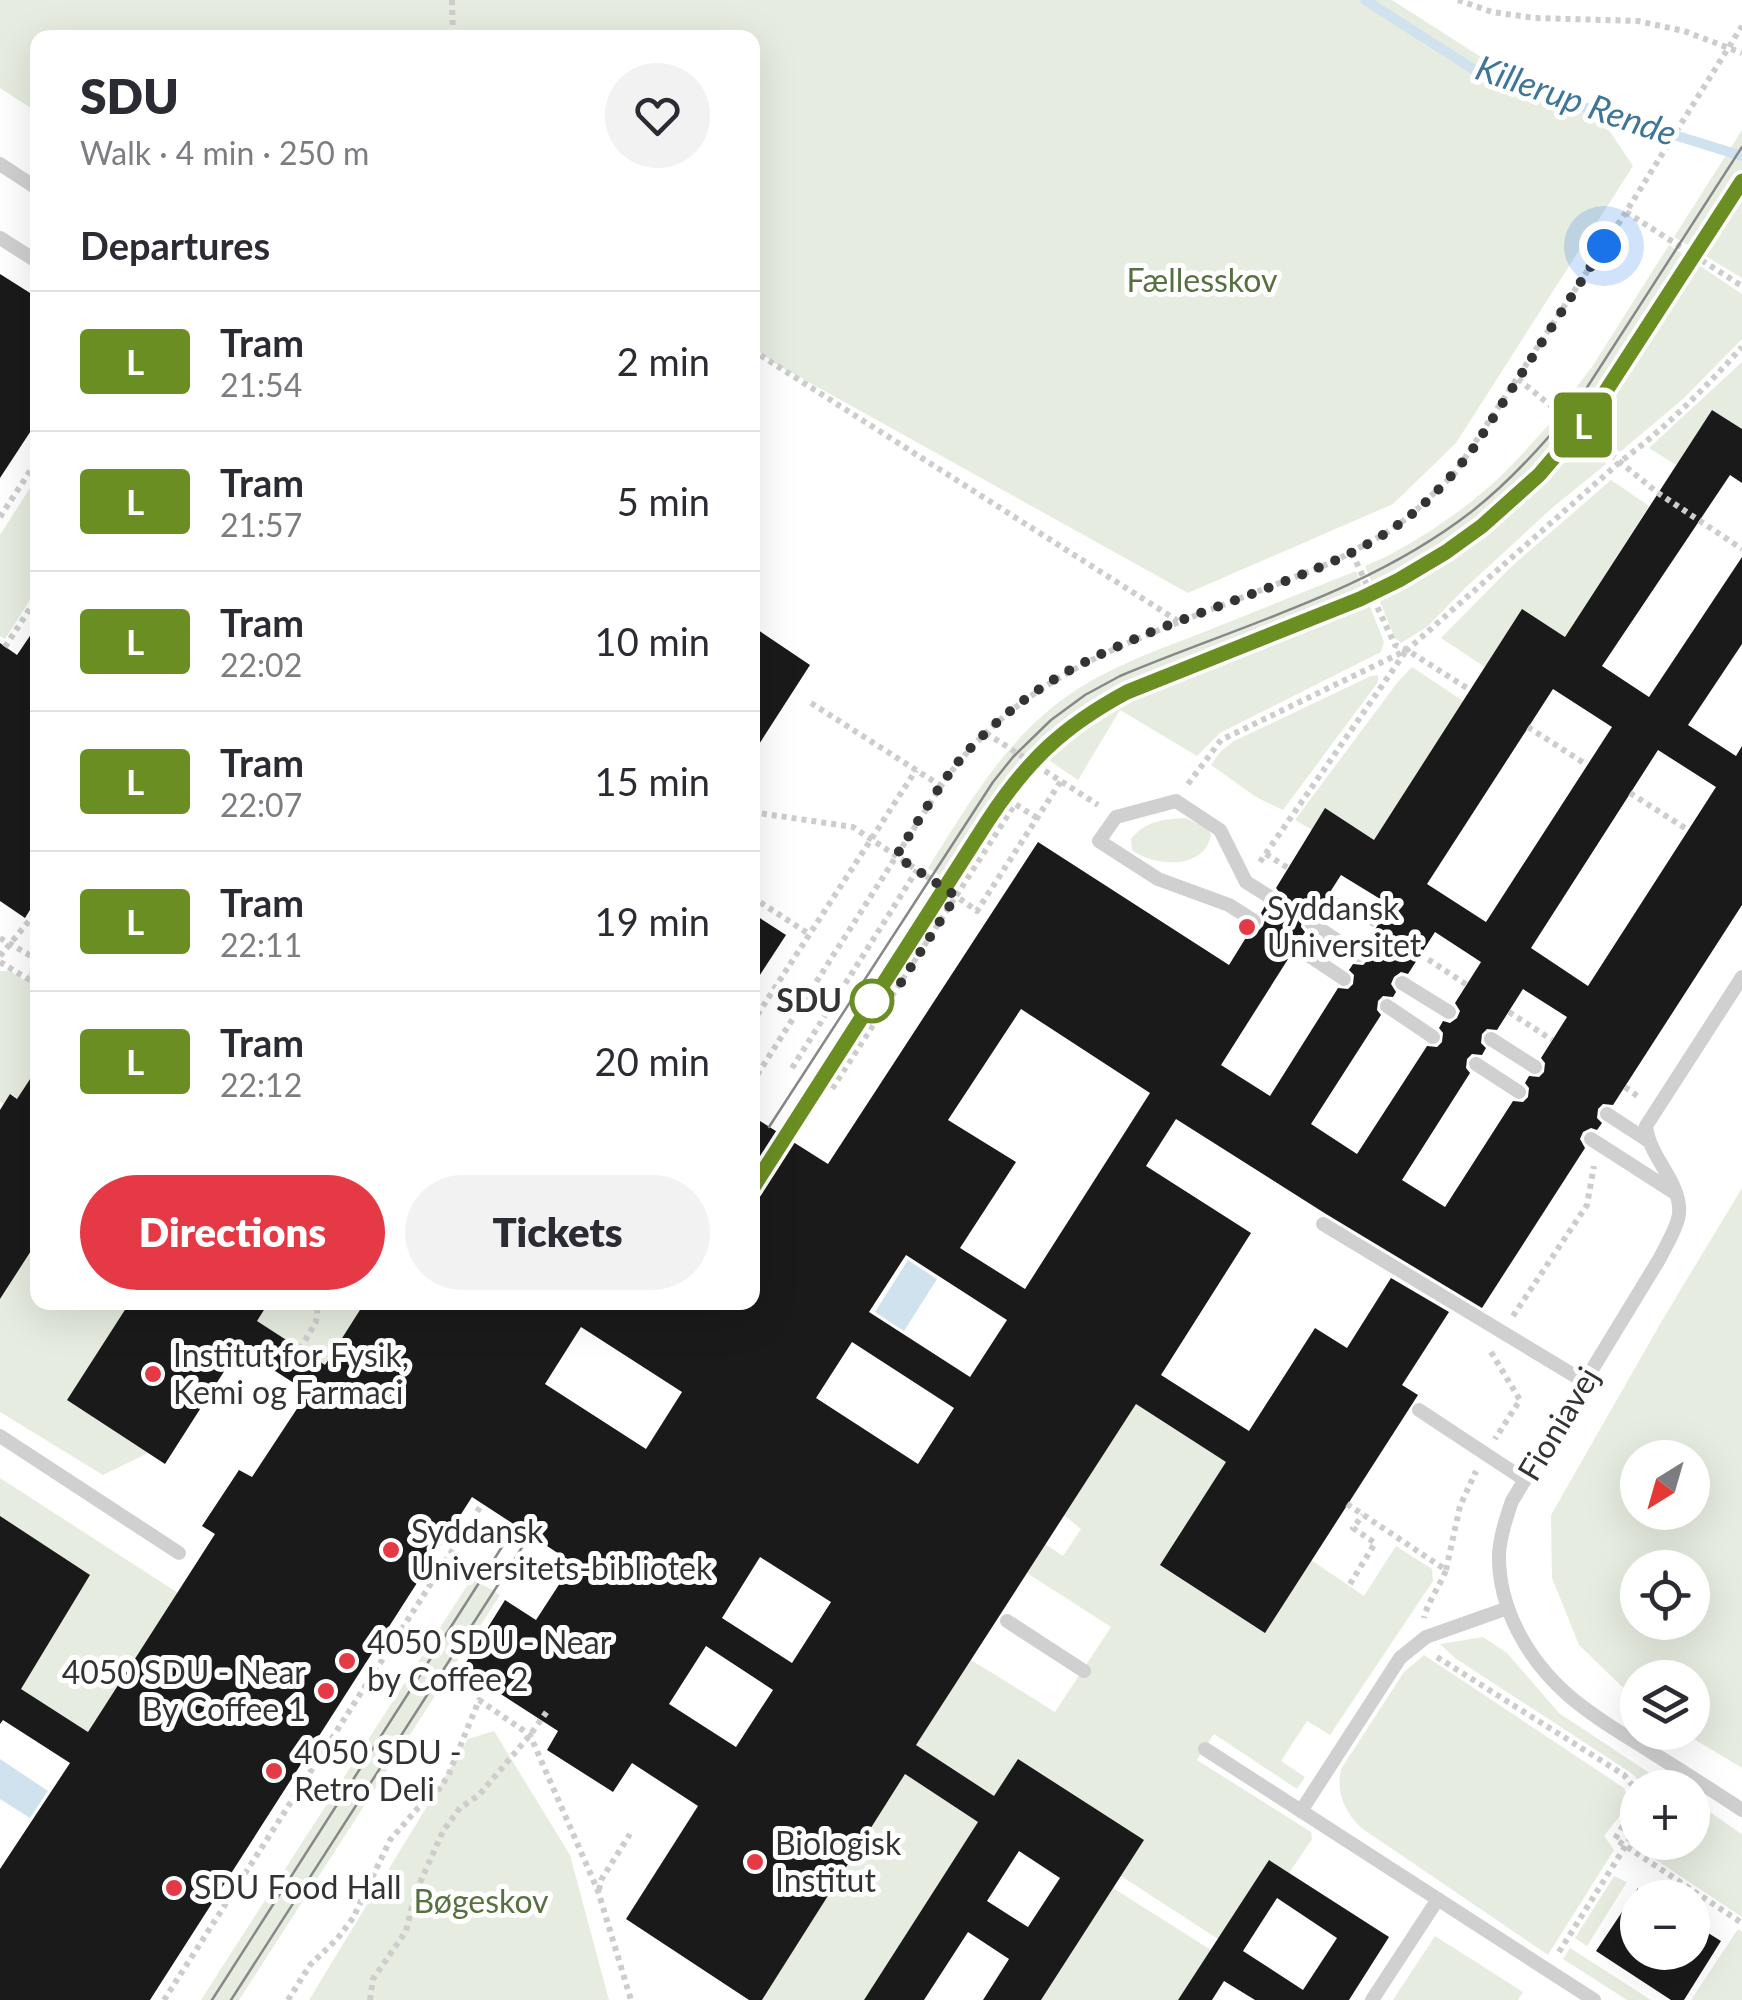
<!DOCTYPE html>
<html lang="en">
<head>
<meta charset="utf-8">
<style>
  :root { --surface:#fff; --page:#f2f2f3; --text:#2b2b33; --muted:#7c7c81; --line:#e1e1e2; --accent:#e63946 }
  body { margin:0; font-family:Lato,sans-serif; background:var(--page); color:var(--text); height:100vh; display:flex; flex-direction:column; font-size:38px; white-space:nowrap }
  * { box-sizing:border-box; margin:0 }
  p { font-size:32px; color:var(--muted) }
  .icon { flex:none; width:55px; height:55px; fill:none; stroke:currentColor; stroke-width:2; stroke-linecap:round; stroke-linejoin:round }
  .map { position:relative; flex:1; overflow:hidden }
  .details { position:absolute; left:30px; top:30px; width:730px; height:1280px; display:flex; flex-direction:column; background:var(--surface); border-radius:20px; box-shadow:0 10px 40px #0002 }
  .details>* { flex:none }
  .badge { padding:0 20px; border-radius:8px; font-size:35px; line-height:65px }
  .needle { width:65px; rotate:217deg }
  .fabs { position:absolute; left:1620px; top:1440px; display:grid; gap:20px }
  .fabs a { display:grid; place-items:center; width:90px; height:90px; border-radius:50%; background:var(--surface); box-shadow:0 10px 40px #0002; font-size:50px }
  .you { position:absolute; width:50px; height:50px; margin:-25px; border:8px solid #fff; border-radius:50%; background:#1a73e8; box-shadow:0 0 0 15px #1a73e833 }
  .map>.badge { position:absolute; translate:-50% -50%; box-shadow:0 0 0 5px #fff }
  h2 { padding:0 50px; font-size:38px; line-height:90px }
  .round { display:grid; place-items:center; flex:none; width:105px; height:105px; border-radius:52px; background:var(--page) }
  .summary { display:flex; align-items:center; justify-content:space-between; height:170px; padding:0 50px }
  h1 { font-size:48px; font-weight:800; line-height:75px }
  .primary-button { display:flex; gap:20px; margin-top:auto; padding:20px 50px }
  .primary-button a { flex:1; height:115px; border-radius:60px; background:var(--accent); color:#fff; font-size:40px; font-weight:800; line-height:115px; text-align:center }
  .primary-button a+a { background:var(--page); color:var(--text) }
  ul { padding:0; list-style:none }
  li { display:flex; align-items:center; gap:30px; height:140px; padding:0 50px; border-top:2px solid var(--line) }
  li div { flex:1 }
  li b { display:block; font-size:38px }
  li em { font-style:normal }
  li .badge { min-width:110px; font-weight:700; text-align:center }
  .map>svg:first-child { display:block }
  .green { fill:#e6ecdf; fill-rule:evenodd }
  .water { fill:#cfe2ee }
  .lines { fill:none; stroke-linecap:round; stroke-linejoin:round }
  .stream { stroke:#cfe2ee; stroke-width:10 }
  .building { fill:#1a1a1a; fill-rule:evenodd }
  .path { stroke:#cdcdcd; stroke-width:6; stroke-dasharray:5 5; stroke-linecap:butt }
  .lane { stroke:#d0d0d0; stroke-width:14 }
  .tram { stroke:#888; stroke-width:2.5 }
  .line-casing { stroke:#fff; stroke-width:22 }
  .line { stroke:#6b8e23; stroke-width:15 }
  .walk { stroke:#333; stroke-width:10; stroke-dasharray:0 18 }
  .poi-dot { fill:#e63946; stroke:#fff; stroke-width:4 }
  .stop-dot { fill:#fff; stroke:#6b8e23; stroke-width:5 }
  .labels { text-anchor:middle; stroke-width:10; stroke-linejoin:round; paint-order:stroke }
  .park-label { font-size:32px; fill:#56703f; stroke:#fff }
  .poi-label { font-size:32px; fill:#333; stroke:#fff; text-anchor:start }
  .stop-label { font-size:32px; font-weight:bold; fill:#333; stroke:#fff; text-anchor:end }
  .street-label { font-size:32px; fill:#333; stroke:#fff }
  .water-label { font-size:35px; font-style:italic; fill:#3f7597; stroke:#fff }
</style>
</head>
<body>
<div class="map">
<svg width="1742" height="2000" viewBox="0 0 1742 2000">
  <rect width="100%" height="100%" fill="#fff"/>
  <!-- green -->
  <g class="green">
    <path d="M0 0H1392L1492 64 1599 115 1633 166 1456 443 1393 504 1188 593 776 364 753 347 752 38H38L37 112 0 88Z"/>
    <path d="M1742 130V278L1674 237Z"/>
    <path d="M1669 245 1742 294V339L1683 399 1620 452 1562 406 1592 367Z"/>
    <path d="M1742 362V429L1712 410 1676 465 1649 448Z"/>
    <path d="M1557 416 1605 457 1606 464 1552 508 1464 589 1427 627 1401 643 1395 638 1365 566C1410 548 1469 507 1503 474 1522 455 1539 435 1557 416Z"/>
    <path d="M37 477V589L5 639 0 636V535Z"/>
    <path d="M1611 480 1649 506 1565 637 1522 609 1485 667 1441 638 1512 566Z"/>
    <path d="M1356 571 1384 642 1381 652 1220 733 1197 756 1120 710 1078 780 1047 759 1034 772 955 885 928 868C964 811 997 754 1049 710 1093 673 1147 654 1199 634 1251 613 1304 592 1356 571Z"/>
    <path d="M1412 667 1463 701 1374 840 1312 830 1295 820 1397 683Z"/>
    <path d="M1378 675V682L1283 810 1256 797 1211 765 1221 751 1234 741 1371 676Z"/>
    <path d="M1186 818 1207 828 1211 835C1205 870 1154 867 1132 850L1131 839C1145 821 1164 819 1186 818Z"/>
    <path d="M37 962V1111L11 1094 4 1104 0 1102V971H10L24 980Z"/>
    <path d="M1742 1188V1768L1684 1733 1692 1732V1678H1638L1637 1701 1579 1645 1552 1578 1551 1515 1663 1319ZM1638 1458H1692V1512H1638ZM1638 1568H1692V1622H1638Z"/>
    <path d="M37 1240 38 1302 130 1303 67 1400 148 1453 103 1475 0 1412V1299Z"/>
    <path d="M269 1303H355L362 1307 325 1365 257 1321Z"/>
    <path d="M1136 1404 1226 1462 1311 1560 1364 1596 1396 1546 1432 1569 1433 1581 1330 1735 1307 1721 1281 1761 1305 1777 1297 1789 1214 1734 1197 1760 1311 1832 1312 1839 1289 1873 1269 1860 1218 1939 1121 1876 1144 1840 1018 1759 994 1796 916 1745 971 1660 1055 1712 1111 1627 1027 1573 1045 1544 1063 1556 1081 1529 1064 1515Z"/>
    <path d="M0 1478 178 1593 88 1732 21 1689 90 1575 0 1516Z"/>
    <path d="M472 1578 500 1595 239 2000H201Z"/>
    <path d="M1483 1637 1507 1653 1559 1713 1657 1778 1652 1787H1643L1641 1782 1631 1773 1455 1658 1440 1644Z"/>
    <path d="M1424 1655 1624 1788 1630 1803 1604 1836 1614 1850 1548 1955 1360 1827C1344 1810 1336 1793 1341 1769L1404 1672Z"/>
    <path d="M494 1731 570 1855 609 2000H309L468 1739Z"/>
    <path d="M905 1774 978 1822 864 2000H762Z"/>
    <path d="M1693 1801 1742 1834V1917L1635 1846 1638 1843 1692 1842Z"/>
    <path d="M1614 1876 1627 1882 1587 1946 1575 1938Z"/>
    <path d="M1113 1888 1211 1950 1178 2000H1041Z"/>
    <path d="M1738 1929 1742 1932V2000H1691Z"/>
    <path d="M1435 1936 1523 1992 1518 2000H1393Z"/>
    <path d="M1570 1948 1651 2000H1627L1563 1959Z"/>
  </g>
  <!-- water -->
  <g class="water">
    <path d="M908 1260 937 1279 904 1331 875 1312Z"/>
    <path d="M0 1759 48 1791 30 1818 0 1799Z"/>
  </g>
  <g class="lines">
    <!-- stream -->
    <path class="stream" d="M1365 0 1484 76 1742 156"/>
  </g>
  <!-- building -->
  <g class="building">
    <path d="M0 274 38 298V420L0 478Z"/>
    <path d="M1712 410 1742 429V483L1730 475 1602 666 1649 697 1742 557V644L1688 725 1736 756 1742 746V905L1613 1105 1603 1104 1598 1109 1597 1118 1602 1123 1597 1130 1591 1128 1583 1132 1580 1139 1585 1148 1482 1308 1326 1214 1176 1119 1146 1166 1251 1233 1161 1375 1249 1431 1315 1328 1347 1348 1391 1278 1449 1312 1402 1385 1418 1395 1265 1633 1160 1565 1226 1462 1136 1404 916 1745 994 1796 1018 1759 1144 1840 1041 2000H983L1009 1959 968 1932 924 2000H864L978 1822 905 1774 762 2000H749L626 1919 698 1806 632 1763 613 1792 547 1750 558 1731 462 1669 505 1600 536 1620 573 1563 472 1497 150 2000H0V1869L70 1763 3 1720 0 1724V1516L90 1575 21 1689 88 1732 215 1534 202 1526 239 1470 252 1477 308 1392 239 1348 165 1464 67 1400 130 1302H269L257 1321 325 1365 365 1302H752V1116L828 1164 1038 842 1229 965 1250 931H1258L1263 926 1265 920 1261 913 1265 906 1274 907 1279 902 1280 893 1276 888 1325 808 1374 840 1522 609 1565 637ZM1553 689 1612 727 1486 922 1427 884ZM1658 750 1716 787 1588 986 1531 948ZM1341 875 1390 905 1365 946 1369 951 1368 960 1363 965 1353 964 1349 970 1354 975 1353 984 1348 989 1338 988 1270 1096 1221 1065 1290 956 1286 951 1287 942 1292 937 1301 938 1305 932 1301 927 1302 918 1307 913 1316 914ZM1435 932 1481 962 1455 1003 1460 1011 1457 1018 1450 1023 1443 1021 1439 1028 1443 1033 1442 1042 1437 1047 1427 1046 1357 1154 1311 1124 1381 1015 1377 1010 1378 1001 1383 996 1393 997 1396 992 1391 984 1394 977 1401 972 1408 974ZM1523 989 1567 1017 1541 1058 1545 1063 1544 1072 1539 1077 1529 1076 1525 1083 1529 1088 1528 1097 1523 1102 1513 1101 1445 1207 1402 1180 1470 1073 1466 1068 1467 1059 1472 1054 1482 1055 1486 1048 1481 1043 1482 1034 1487 1029 1497 1030ZM1021 1009 1150 1093 1025 1289 960 1248 1016 1162 948 1120ZM906 1255 1007 1320 970 1377 869 1312ZM581 1327 682 1392 646 1449 545 1384ZM852 1342 954 1408 918 1464 816 1398ZM760 1557 831 1602 792 1663 722 1618ZM706 1646 773 1690 736 1747 669 1704ZM1019 1851 1060 1878 1028 1927 987 1901Z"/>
    <path d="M38 624V897L25 918 0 901V643L17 655Z"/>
    <path d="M752 626 810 665 752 755Z"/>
    <path d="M752 913 786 935 752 987Z"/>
    <path d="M38 1067V1240L0 1299V1110L10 1094 17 1099Z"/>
    <path d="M1269 1860 1389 1937 1349 2000H1255L1224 1981 1212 2000H1178ZM1277 1898 1337 1938 1303 1990 1243 1951Z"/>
    <path d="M1638 1888V1952H1692V1923L1721 1941 1684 2000H1671L1596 1951Z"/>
  </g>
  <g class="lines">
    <!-- path -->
    <g class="path">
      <path d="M452 0 453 38"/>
      <path d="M1458 0 1492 12 1535 18 1638 21 1684 31 1742 53"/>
      <path d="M1626 212 1742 286"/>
      <path d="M752 350 1178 621"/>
      <path d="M1518 379 1658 493 1742 549"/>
      <path d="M0 517 38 459"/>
      <path d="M1352 553 1395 645 1407 650 1470 690"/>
      <path d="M5 647 38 596"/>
      <path d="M811 703 941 786"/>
      <path d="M1528 727 1587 765"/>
      <path d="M986 733 1098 805"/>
      <path d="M1188 784 1221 740 1407 650 1621 461C1665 429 1706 387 1742 347"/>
      <path d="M1630 793 1688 830"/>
      <path d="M752 812 853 827 956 896 830 1092"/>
      <path d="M1037 818 1015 804 956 896 977 911 1061 781"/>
      <path d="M1266 854 1288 868"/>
      <path d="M1260 862 1406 651"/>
      <path d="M1328 895 1377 926"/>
      <path d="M752 897 809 934"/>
      <path d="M0 938 38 960"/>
      <path d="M1420 954 1467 985"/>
      <path d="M0 956 38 910"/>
      <path d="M0 962 38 985"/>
      <path d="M1509 1012 1552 1040"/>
      <path d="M752 1023 916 770"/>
      <path d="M792 1068 917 870"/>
      <path d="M752 1083 941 786C1005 693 1096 654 1197 615 1243 597 1288 580 1333 562L1386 533 1410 516 1455 473 1626 212 1742 26"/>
      <path d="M1625 1087 1640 1098"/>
      <path d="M1513 1316 1587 1205 1594 1166"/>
      <path d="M300 1349 316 1322 318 1302"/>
      <path d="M1491 1352 1520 1400 1495 1439"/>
      <path d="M1347 1504 1446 1570C1440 1586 1427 1603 1424 1618"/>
      <path d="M1446 1570 1460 1506 1476 1471"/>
      <path d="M1350 1584 1375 1543 1353 1528 1363 1515"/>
      <path d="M1437 1657 1624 1775 1637 1791 1635 1806 1615 1839 1742 1923"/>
      <path d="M599 1890 601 1880 630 1834"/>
      <path d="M1559 1952 1638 1826"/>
      <path d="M164 2000 482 1504"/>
      <path d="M288 2000 310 1965 337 1939 353 1918 390 1840 418 1808 437 1792 448 1776 479 1700 530 1735 598 1891 631 2000"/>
      <path d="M370 2000 373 1979 406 1931 415 1894 443 1831 460 1808 479 1795 530 1735 548 1710"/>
    </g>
    <!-- lane -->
    <g class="lane">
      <path d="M0 164 38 189"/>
      <path d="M0 238 38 262"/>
      <path d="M1254 921 1229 905 1158 879 1099 841 1116 817 1176 801 1220 830 1246 882 1270 897"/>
      <path d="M1311 923 1359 955"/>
      <path d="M1296 947 1344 979"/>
      <path d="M1742 977 1646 1126C1649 1158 1682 1182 1679 1214 1677 1229 1666 1245 1660 1258L1512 1501C1506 1518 1500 1536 1499 1554 1498 1608 1528 1660 1568 1695 1593 1717 1623 1734 1651 1752 1682 1771 1712 1790 1742 1810"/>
      <path d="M1402 983 1449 1012"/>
      <path d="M1387 1006 1433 1037"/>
      <path d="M1491 1039 1535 1067"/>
      <path d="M1476 1064 1519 1092"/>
      <path d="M1607 1114 1647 1140"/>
      <path d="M1591 1139 1675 1193"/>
      <path d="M1323 1224 1585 1382"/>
      <path d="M1419 1410 1525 1480"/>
      <path d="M0 1436 179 1553"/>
      <path d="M1007 1621 1084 1671"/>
      <path d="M1205 1749 1594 2000"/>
      <path d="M1301 1811 1400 1658 1426 1637 1508 1608"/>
      <path d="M1372 2000 1438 1899"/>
    </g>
    <!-- tram -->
    <g class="tram">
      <path d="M769 1127 993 782 1013 757 1051 720 1085 695 1120 676C1238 626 1368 592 1471 512 1511 481 1545 443 1577 403L1742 147"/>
      <path d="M785 1138 987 822C1028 761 1062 727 1127 693 1174 674 1221 655 1268 636 1343 607 1419 576 1483 525 1595 436 1666 301 1742 181"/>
      <path d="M212 2000 516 1525"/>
      <path d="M231 2000 530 1535"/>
    </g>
  </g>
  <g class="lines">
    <defs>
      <path id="line" d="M752 1189 987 822C1027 761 1062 727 1127 692L1360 599 1399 580 1446 552 1482 526 1539 475 1591 414 1742 181"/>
    </defs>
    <!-- line casing -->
    <use href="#line" class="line-casing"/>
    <!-- line -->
    <use href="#line" class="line"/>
    <!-- walk -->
    <path class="walk" d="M872 1001 895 992 956 896 896 856C915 827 933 795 954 767 985 729 1027 694 1070 670 1134 635 1205 612 1273 586 1311 571 1348 557 1383 535 1420 512 1450 480 1475 446L1604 246"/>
  </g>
  <!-- markers -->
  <g class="poi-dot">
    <circle cx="1247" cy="927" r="10"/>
    <circle cx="153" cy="1374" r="10"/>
    <circle cx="391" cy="1550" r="10"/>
    <circle cx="347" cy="1661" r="10"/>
    <circle cx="326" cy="1691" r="10"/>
    <circle cx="274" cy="1771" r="10"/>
    <circle cx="755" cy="1862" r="10"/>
    <circle cx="174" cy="1888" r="10"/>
  </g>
  <circle class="stop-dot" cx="872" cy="1001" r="20"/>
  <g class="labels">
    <!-- park labels -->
    <g class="park-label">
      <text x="1202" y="292">Fællesskov</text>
      <text x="481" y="1913">Bøgeskov</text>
    </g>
    <!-- poi labels -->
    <g class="poi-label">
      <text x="1267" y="920">Syddansk<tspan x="1267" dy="37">Universitet</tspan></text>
      <text x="173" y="1367">Institut for Fysik,<tspan x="173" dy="37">Kemi og Farmaci</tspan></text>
      <text x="411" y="1543">Syddansk<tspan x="411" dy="37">Universitets-bibliotek</tspan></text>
      <text x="367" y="1654">4050 SDU - Near<tspan x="367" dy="37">by Coffee 2</tspan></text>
      <text x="306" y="1684" text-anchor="end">4050 SDU - Near<tspan x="306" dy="37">By Coffee 1</tspan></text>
      <text x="294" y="1764">4050 SDU -<tspan x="294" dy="37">Retro Deli</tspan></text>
      <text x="775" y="1855">Biologisk<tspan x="775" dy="37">Institut</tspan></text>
      <text x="194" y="1899">SDU Food Hall</text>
    </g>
    <!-- stop labels -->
    <g class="stop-label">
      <text x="842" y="1012">SDU</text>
    </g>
    <!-- street labels -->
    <g class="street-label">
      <text transform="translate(1559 1424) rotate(-59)" y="11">Fioniavej</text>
    </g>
    <!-- water labels -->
    <g class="water-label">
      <text transform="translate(1576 101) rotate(19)" y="12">Killerup Rende</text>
    </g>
  </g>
</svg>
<div class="fabs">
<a><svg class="needle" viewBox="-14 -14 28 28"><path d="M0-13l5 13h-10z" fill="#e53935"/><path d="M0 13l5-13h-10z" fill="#7c7c81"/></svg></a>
<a><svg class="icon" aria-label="locate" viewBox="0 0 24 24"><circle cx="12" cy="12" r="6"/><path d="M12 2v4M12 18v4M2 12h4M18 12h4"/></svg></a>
<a><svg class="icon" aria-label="layers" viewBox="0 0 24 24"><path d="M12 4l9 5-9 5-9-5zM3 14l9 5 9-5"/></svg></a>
<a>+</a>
<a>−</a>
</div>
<div class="you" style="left:1604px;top:246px"></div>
<b class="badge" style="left:1583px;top:425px;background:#6b8e23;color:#fff">L</b>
<section class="details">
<div class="summary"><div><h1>SDU</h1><p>Walk · 4 min · 250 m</p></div><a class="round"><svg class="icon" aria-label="heart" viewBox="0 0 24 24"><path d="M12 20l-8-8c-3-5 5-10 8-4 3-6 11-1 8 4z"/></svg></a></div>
<h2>Departures</h2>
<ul>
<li><span class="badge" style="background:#6b8e23;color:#fff">L</span><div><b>Tram</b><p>21:54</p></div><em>2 min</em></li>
<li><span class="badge" style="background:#6b8e23;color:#fff">L</span><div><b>Tram</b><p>21:57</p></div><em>5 min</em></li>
<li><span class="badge" style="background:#6b8e23;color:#fff">L</span><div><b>Tram</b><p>22:02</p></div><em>10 min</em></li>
<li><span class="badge" style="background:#6b8e23;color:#fff">L</span><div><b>Tram</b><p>22:07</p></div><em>15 min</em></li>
<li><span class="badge" style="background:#6b8e23;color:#fff">L</span><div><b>Tram</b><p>22:11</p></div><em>19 min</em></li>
<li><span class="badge" style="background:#6b8e23;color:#fff">L</span><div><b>Tram</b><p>22:12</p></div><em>20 min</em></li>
</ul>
<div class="primary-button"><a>Directions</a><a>Tickets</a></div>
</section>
</div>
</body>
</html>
